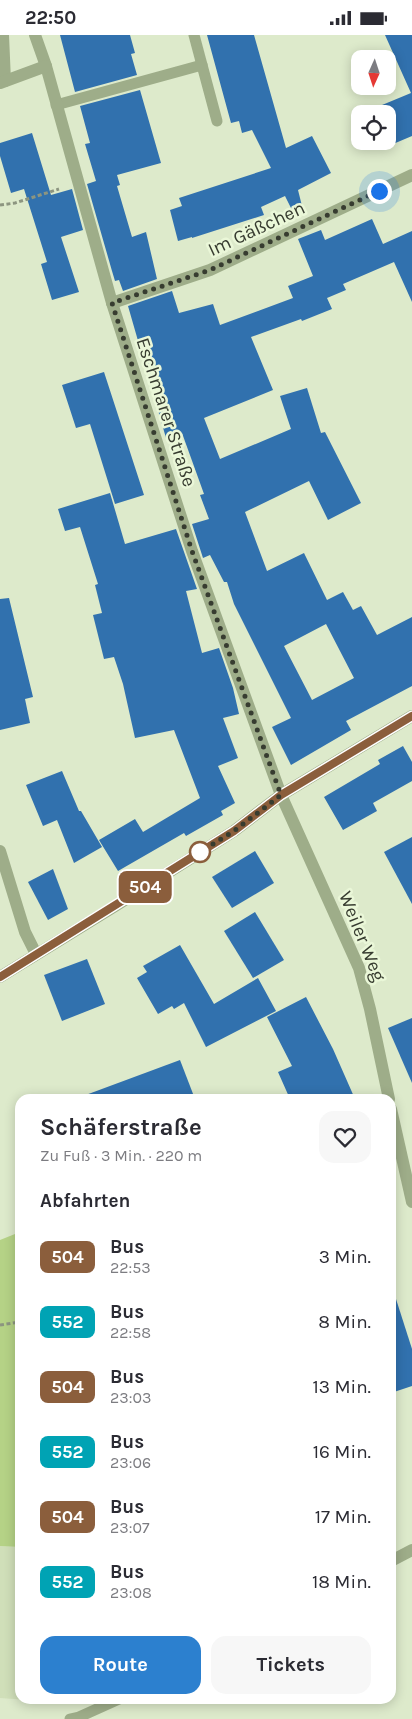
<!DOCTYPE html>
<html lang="de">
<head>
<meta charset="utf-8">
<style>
  :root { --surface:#fff; --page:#f7f7f7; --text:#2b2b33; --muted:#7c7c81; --accent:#2c80cf }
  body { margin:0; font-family:Karla,sans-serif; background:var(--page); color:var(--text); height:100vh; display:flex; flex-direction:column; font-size:19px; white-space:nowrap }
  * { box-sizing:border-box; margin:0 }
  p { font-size:16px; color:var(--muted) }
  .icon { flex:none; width:28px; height:28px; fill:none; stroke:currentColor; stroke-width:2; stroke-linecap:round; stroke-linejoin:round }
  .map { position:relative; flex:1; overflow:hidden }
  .details { position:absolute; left:15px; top:1059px; width:381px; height:610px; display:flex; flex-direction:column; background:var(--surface); border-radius:15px; box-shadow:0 2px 12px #0003 }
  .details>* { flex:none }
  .badge { padding:0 10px; border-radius:8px; font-size:18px; line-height:32px }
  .needle { width:32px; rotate:183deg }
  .buttons { position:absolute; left:351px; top:15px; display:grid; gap:10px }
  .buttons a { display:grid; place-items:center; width:45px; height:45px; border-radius:10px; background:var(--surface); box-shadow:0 2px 12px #0003; font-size:25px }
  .you { position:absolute; width:25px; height:25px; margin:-12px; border:4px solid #fff; border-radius:50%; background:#1a73e8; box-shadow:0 0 0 8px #1a73e833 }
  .map>.badge { position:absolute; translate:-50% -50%; box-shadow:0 0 0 2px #fff }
  h2 { padding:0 25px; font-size:19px; line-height:45px }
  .round { display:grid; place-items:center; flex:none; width:52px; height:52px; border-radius:15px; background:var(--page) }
  .overview { display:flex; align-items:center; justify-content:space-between; height:85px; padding:0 25px }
  h1 { font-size:24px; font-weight:700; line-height:38px }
  .action { display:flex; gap:10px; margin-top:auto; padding:10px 25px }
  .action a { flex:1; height:58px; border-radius:15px; background:var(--accent); color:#fff; font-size:20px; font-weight:700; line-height:58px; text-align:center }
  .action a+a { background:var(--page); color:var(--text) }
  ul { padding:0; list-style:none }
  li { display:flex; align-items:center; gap:15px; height:65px; padding:0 25px }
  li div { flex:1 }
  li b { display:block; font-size:19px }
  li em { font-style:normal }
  li .badge { min-width:55px; font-weight:700; text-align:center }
  .status { display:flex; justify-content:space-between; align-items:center; height:35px; padding:0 25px; background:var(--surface); direction:ltr }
  .status svg { height:14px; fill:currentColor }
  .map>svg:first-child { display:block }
  .built { fill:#d0dfb9 }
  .green { fill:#b5d286 }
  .building { fill:#3171ae; fill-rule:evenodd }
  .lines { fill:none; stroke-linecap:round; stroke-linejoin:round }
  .path { stroke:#8c9580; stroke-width:3; stroke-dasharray:4 2.5; stroke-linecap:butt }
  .service { stroke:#9ead89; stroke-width:11 }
  .minor { stroke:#9ead89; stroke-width:12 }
  .tertiary { stroke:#9ead89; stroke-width:12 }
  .line-casing { stroke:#fff; stroke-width:11 }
  .line { stroke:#8b5e3c; stroke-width:8 }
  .walk { stroke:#373c30; stroke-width:5; stroke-dasharray:0 9 }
  .stop-dot { fill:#fff; stroke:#8b5e3c; stroke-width:2.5 }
  .labels { text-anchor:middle; stroke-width:5; stroke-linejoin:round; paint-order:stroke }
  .street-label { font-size:19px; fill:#373c30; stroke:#eaf7d8 }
</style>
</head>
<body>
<div class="status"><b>22:50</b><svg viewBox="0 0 49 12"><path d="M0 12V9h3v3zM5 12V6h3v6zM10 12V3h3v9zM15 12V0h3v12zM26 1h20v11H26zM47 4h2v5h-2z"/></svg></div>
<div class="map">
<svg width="412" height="1684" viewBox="0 0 412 1684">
  <rect width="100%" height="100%" fill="#ddeacb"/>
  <!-- built -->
  <path class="built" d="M0 1511 20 1512V1664H28V1665L0 1663Z"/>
  <!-- green -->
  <path class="green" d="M20 1197V1512L0 1511V1205Z"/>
  <!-- building -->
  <g class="building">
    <path d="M60 0H130L135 18 131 19 137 40 75 57Z"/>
    <path d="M207 0H254L286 113 312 101 331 138 298 155 302 171 292 175 285 161 261 172 264 180 192 203V202L178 206 170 175 182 171 179 163 271 133 252 95 242 98 239 86 231 88Z"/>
    <path d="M385 0H412V101L386 112 384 106H388V79H371L370 75 411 58Z"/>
    <path d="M140 55 161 128 117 140 120 150 117 151 132 202 146 197 157 244 123 256 119 245 115 246 112 236 87 149 96 146 85 109 90 108 80 71Z"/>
    <path d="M32 98 51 160 72 154 83 195 61 202 79 257 52 265 41 229 47 227 24 154 11 158 0 121V108Z"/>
    <path d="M372 184 383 209 412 196V267L394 227 343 249 346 255 327 263 332 274 302 286 301 284 251 302 273 355 204 383 220 424 291 394 280 361 307 353 321 398 325 397 361 468 328 485 309 446 245 477 267 536 304 518 327 565 343 557 353 575 361 571 377 600 412 582V651L346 686 351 695 291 730 272 692 291 683 234 569 227 547H224L210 520 203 523 192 489 209 484 200 460 204 459 182 398 166 403 128 271 172 256 179 278 213 269 220 290 293 263 288 251 313 241 298 204 321 195 325 205ZM326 589 354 643 312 665 284 611Z"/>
    <path d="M104 337 144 460 115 469 90 389 76 393 62 350Z"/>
    <path d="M110 458 125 509 176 494 197 554 186 556 202 618 219 613 233 653 239 679 223 683 238 723 218 731 235 768 221 776 223 780 186 801 184 798 118 836 99 805 135 784 143 797 200 763 174 695 135 703 123 649 114 622 104 624 93 580 102 578 95 550 98 549 80 492 65 496 58 474Z"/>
    <path d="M9 563 33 662 25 664 30 688 0 695V564Z"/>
    <path d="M403 711 412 727V746L373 768 377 776 343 795 324 762 380 729 378 725Z"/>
    <path d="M62 736 79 776H81L102 812 74 828 57 785 43 791 26 750Z"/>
    <path d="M412 802V869L384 817Z"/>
    <path d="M255 816 274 848 232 873 212 842Z"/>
    <path d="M53 834 68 874 48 885 28 847Z"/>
    <path d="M255 877 284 925 253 943 224 896Z"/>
    <path d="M180 910 214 969 258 943 276 976 206 1012 184 968 174 974 172 971 158 979 137 943 147 937 143 931Z"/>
    <path d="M87 924 105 969 62 986 44 940Z"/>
    <path d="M306 962 333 1014 355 1064H290L278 1037 292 1031 267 982Z"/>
    <path d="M412 983V1048L388 993Z"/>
    <path d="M180 1025 195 1064H84L83 1061Z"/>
    <path d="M396 1264 412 1314V1351L391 1358V1265Z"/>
  </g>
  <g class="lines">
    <!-- path -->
    <g class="path">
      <path d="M0 170 15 168 59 154"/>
      <path d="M0 1290 20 1287"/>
    </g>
    <!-- service -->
    <g class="service">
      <path d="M194 0 202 30"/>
      <path d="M56 70 202 30 217 86"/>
      <path d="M70 1684 79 1682 119 1664"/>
    </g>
    <!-- minor -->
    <g class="minor">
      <path d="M3 0 5 46"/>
      <path d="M35 0 46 31 112 268 192 516 281 760 359 933 370 974 389 1064"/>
      <path d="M0 48 46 31"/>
      <path d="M112 268 210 235 412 140"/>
      <path d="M0 816 25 897 36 919"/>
      <path d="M391 1074 412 1167"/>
      <path d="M391 1526 412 1515"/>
    </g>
    <!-- tertiary -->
    <path class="tertiary" d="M0 942 120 868 234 796 281 760 412 681"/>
  </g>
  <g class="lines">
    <defs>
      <path id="line" d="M0 942 234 796 281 760 412 681"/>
    </defs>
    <!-- line casing -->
    <use href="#line" class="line-casing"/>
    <!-- line -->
    <use href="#line" class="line"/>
    <!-- walk -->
    <path class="walk" d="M200 817 195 820 234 796 281 760 192 516 112 268 210 235 379 156"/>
  </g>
  <!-- markers -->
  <circle class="stop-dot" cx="200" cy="817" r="10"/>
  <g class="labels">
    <!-- street labels -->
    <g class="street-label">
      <text transform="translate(256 193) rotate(-25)" y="7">Im Gäßchen</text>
      <text transform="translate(167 377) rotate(72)" y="7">Eschmarer Straße</text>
      <text transform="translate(363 901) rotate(68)" y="7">Weiler Weg</text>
    </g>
  </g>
</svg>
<div class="buttons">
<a><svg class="needle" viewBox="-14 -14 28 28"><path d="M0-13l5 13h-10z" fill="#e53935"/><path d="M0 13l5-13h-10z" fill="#7c7c81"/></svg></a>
<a><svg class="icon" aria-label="locate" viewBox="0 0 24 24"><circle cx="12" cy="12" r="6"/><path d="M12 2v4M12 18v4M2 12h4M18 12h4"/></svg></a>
</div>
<div class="you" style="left:379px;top:156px"></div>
<b class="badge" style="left:145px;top:852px;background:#8b5e3c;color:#fff">504</b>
<section class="details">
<div class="overview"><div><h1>Schäferstraße</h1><p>Zu Fuß · 3 Min. · 220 m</p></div><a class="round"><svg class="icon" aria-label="heart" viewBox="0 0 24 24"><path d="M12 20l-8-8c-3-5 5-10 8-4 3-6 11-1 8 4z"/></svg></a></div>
<h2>Abfahrten</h2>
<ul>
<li><span class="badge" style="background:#8b5e3c;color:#fff">504</span><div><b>Bus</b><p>22:53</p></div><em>3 Min.</em></li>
<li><span class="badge" style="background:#00a3b4;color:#fff">552</span><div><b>Bus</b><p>22:58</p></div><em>8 Min.</em></li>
<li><span class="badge" style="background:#8b5e3c;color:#fff">504</span><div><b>Bus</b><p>23:03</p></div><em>13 Min.</em></li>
<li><span class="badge" style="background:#00a3b4;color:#fff">552</span><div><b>Bus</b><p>23:06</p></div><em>16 Min.</em></li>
<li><span class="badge" style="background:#8b5e3c;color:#fff">504</span><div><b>Bus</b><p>23:07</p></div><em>17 Min.</em></li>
<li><span class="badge" style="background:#00a3b4;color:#fff">552</span><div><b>Bus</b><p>23:08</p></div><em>18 Min.</em></li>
</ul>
<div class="action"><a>Route</a><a>Tickets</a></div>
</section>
</div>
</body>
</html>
